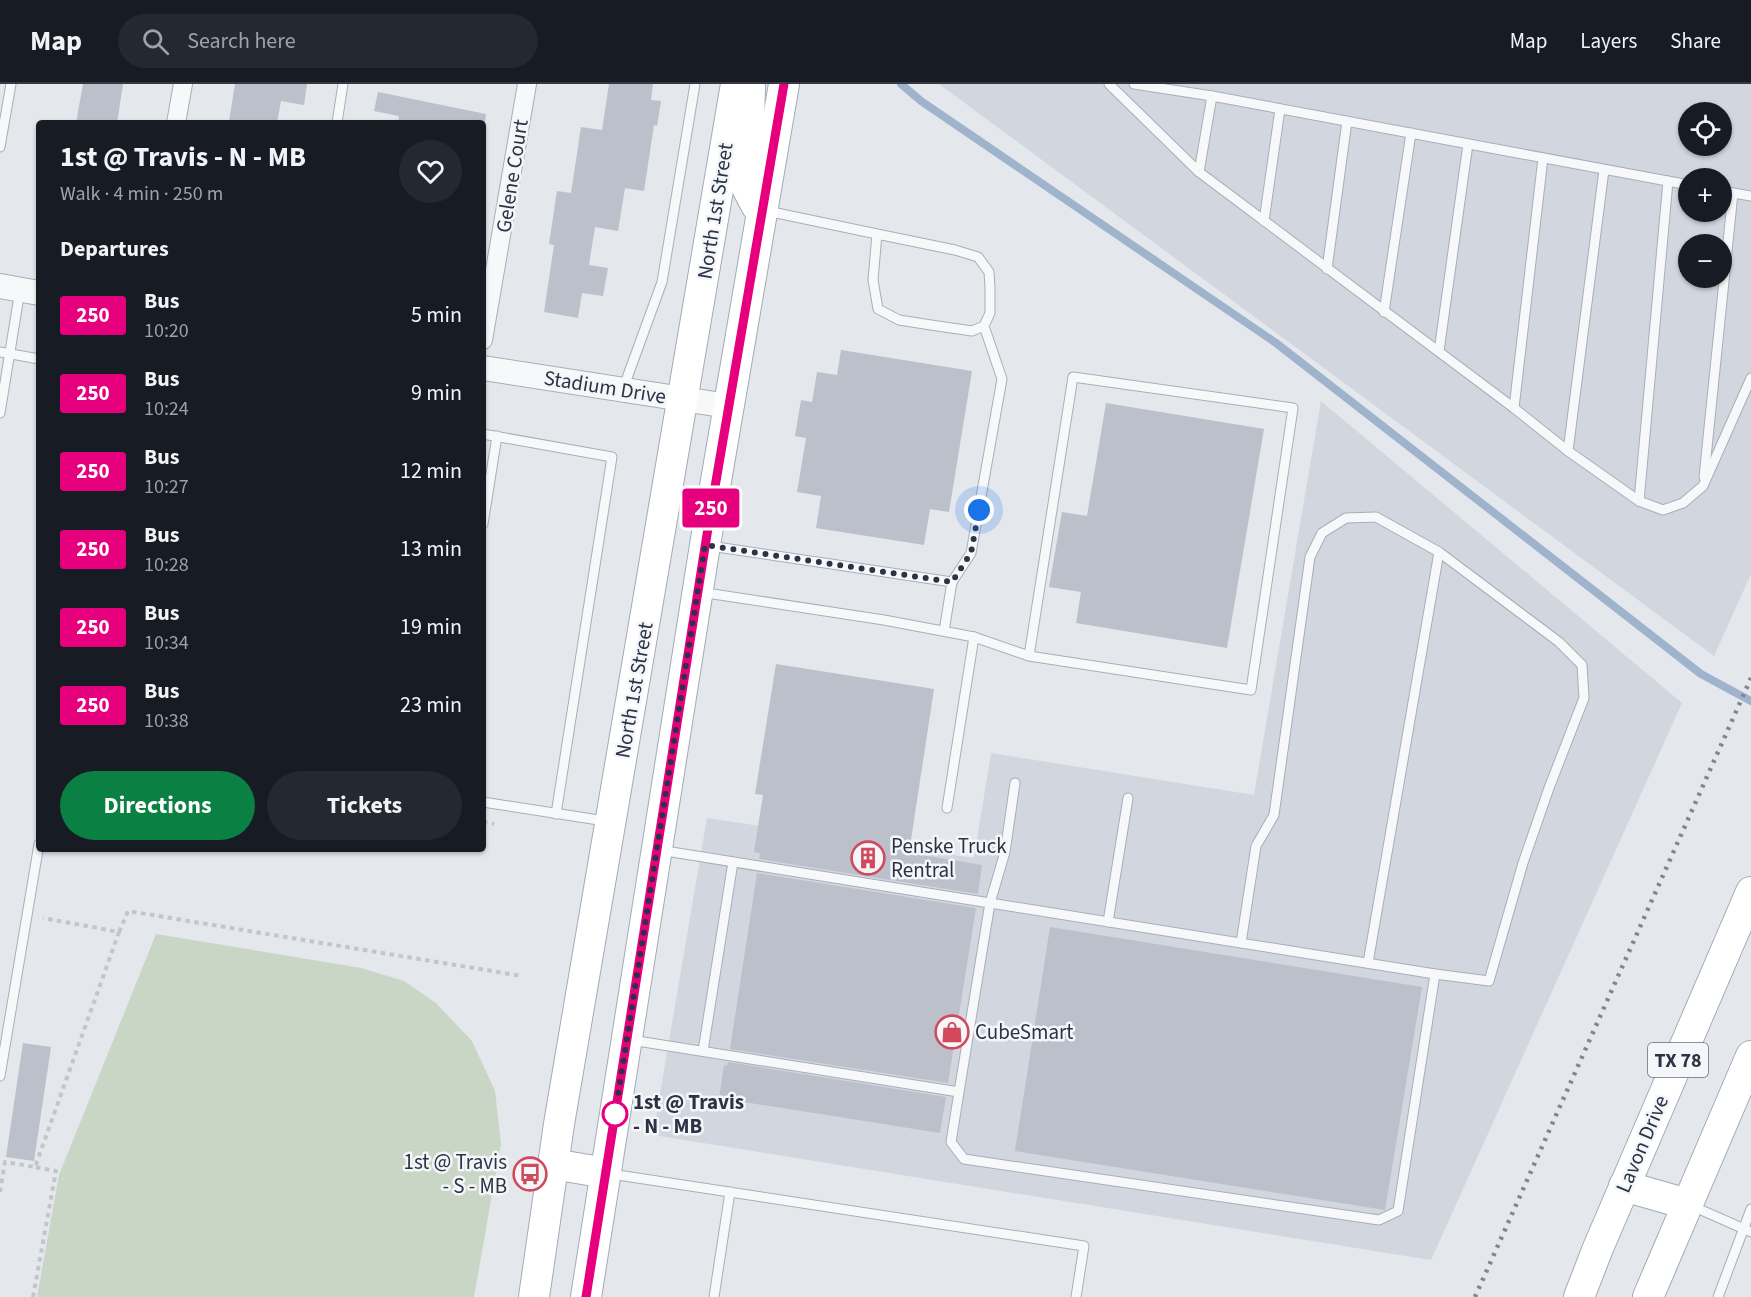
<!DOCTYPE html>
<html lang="en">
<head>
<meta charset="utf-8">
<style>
  :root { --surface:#171b24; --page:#242831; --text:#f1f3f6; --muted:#9ea1a6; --line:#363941; --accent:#0b8043 }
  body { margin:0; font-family:"Source Sans 3",sans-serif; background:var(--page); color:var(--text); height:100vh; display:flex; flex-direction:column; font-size:22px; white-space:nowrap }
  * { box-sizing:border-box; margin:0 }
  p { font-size:20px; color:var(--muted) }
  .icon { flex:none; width:33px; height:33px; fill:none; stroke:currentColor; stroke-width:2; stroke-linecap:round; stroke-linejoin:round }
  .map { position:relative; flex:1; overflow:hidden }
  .details { position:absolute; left:36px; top:36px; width:450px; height:732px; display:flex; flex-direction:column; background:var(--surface); border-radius:6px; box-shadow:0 2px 4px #0004 }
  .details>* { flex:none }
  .badge { padding:0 12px; border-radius:4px; font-size:21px; line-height:39px }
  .tools { position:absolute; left:1678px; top:18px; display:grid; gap:12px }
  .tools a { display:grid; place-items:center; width:54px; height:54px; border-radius:50%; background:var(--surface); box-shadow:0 2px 4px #0004; font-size:30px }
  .you { position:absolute; width:30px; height:30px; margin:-15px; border:4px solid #fff; border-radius:50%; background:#1a73e8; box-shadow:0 0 0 9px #1a73e833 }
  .map>.badge { position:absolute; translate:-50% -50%; box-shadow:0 0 0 3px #fff }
  h2 { padding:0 24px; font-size:22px; line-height:54px }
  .round { display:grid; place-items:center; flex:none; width:63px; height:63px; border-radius:32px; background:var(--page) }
  .overview { display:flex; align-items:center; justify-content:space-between; height:102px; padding:0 24px }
  h1 { font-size:28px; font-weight:700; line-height:45px }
  .button { display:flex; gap:12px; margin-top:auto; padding:12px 24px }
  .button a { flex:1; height:69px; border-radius:36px; background:var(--accent); color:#fff; font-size:24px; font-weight:700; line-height:69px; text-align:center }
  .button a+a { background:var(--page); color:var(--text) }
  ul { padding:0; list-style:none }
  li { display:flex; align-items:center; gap:18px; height:78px; padding:0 24px }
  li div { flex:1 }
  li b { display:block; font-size:22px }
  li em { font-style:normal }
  li .badge { min-width:66px; font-weight:700; text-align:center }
  header { display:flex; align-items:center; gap:36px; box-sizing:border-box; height:84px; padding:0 30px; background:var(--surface); border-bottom:2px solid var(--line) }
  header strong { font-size:28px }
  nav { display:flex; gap:33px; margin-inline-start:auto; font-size:21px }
  .search { width:420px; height:54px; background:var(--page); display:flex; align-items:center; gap:15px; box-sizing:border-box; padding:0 21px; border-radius:33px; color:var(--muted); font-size:22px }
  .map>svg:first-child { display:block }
  .built { fill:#d2d6de; fill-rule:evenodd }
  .green { fill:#c9d6c5 }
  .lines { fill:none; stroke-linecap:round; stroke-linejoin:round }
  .stream { stroke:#9fb4cc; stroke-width:8 }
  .building { fill:#bbc0ca }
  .service-casing { stroke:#a9aeb7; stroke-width:11 }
  .minor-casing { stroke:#a9aeb7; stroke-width:20 }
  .tertiary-casing { stroke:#a9aeb7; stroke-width:26 }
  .primary-casing { stroke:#a3abb8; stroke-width:32 }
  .path { stroke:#c2c5cb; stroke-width:4; stroke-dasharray:4.5 4.5; stroke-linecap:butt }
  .service { stroke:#f7f8fa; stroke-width:9 }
  .minor { stroke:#f7f8fa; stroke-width:18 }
  .tertiary { stroke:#f7f8fa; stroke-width:24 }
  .primary { stroke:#fff; stroke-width:30 }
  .rail { stroke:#7d8696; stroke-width:4.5; stroke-dasharray:3 6; stroke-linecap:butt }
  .line-casing { stroke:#fff; stroke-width:14 }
  .line { stroke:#e6007e; stroke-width:9 }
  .walk { stroke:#2b3445; stroke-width:6; stroke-dasharray:0 10.8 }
  .stop-dot { fill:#fff; stroke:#e6007e; stroke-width:3 }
  .labels { text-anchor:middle; stroke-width:5; stroke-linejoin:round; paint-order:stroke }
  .shield { fill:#f4f6f9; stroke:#676e7b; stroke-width:1.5 }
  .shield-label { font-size:20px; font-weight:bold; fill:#2b3445 }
  .street-label { font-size:21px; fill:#2b3445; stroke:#f4f6f9 }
  .poi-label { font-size:21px; fill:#2b3445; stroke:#f4f6f9; text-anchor:start }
  .stop-label { font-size:21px; font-weight:bold; fill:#2b3445; stroke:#f4f6f9; text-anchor:start }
</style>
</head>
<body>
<header>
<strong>Map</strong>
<div class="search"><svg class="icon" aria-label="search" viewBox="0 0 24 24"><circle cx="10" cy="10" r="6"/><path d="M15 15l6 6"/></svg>Search here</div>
<nav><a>Map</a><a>Layers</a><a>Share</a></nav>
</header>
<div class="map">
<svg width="1751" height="1213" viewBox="0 0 1751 1213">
  <rect width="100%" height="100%" fill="#e4e7ec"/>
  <!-- built -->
  <g class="built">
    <path d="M939 0H1751V490L1714 572ZM1689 28H1722V62H1689ZM1689 94H1722V128H1689ZM1689 160H1722V194H1689Z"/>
    <path d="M1321 317 1682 619 1431 1176 653 1051 707 734 974 774 991 669 1254 711Z"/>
  </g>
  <!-- green -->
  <path class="green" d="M156 850 361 884 404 897 436 919 472 957 495 1007 501 1060 474 1213H37L59 1091Z"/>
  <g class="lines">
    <!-- stream -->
    <path class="stream" d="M901 0 921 17 1276 259 1701 590 1751 617"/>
  </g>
  <!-- building -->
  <g class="building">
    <path d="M83 0H123L117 39H76Z"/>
    <path d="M235 0H307L304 21 281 17 277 39 229 37Z"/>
    <path d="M609 0H653L651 16 661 17 657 42 654 41 644 107 625 104 618 147 595 143 589 181 608 184 603 212 582 209 578 234 544 228 554 161 549 160 557 107 571 109 581 43 602 46Z"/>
    <path d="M378 8 486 30 485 39H398L399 32 374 27Z"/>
    <path d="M841 266 972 287 949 428 930 425 924 461 816 444 821 412 797 408 806 354 795 352 801 316 812 318 817 288 837 291Z"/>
    <path d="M1106 319 1264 345 1227 564 1076 539 1081 508 1049 503 1062 428 1087 432Z"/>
    <path d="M776 580 934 605 909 769 982 781 978 810 759 775 760 769 754 768 763 711 755 710Z"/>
    <path d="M757 789 976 824 948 999 730 965Z"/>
    <path d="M1050 843 1422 903 1385 1126 1015 1067Z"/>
    <path d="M23 959 51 963 34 1077 6 1073Z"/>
    <path d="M728 978 946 1013 940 1049 719 1014 724 981 727 982Z"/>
  </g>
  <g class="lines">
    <defs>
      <g id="service">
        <path d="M1109 0 1199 88 1514 324 1568 367 1639 417 1663 426 1683 419 1703 402 1751 294"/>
        <path d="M1134 0 1212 12 1689 101"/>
        <path d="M337 39 343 0"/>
        <path d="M0 63 11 0"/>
        <path d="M1199 88 1212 12"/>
        <path d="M1722 107 1751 112"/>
        <path d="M767 127 877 150 873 196 878 225 899 236 931 241 972 247 984 242 990 229V203L989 188 978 173 955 166 877 150"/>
        <path d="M1264 137 1280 25"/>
        <path d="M1327 185 1347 37"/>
        <path d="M1384 228 1411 49"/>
        <path d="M1439 267 1468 60"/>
        <path d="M0 268 39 275"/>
        <path d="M623 305 662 198 695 0"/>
        <path d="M1514 324 1543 74"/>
        <path d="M0 329 20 206"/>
        <path d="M483 350 612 373 556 730"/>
        <path d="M1568 367 1604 86"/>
        <path d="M1704 393 1733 109"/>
        <path d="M1639 417 1668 97"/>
        <path d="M483 440 497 352"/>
        <path d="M710 462 952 498 944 547"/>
        <path d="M952 498 971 469 1002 295 984 242"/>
        <path d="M700 508 884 536 974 553 1029 572 1251 606 1293 324 1073 293 1029 572"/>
        <path d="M483 718 605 737"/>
        <path d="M947 724 974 553"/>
        <path d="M1108 838 1128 714"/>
        <path d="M1241 859 1256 762 1274 731 1310 473 1322 449 1346 434 1376 433 1439 468 1559 558 1582 581 1584 614 1549 704 1523 779 1489 897 1435 890"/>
        <path d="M1368 879 1439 468"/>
        <path d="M631 956 959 1008 990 819 659 766"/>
        <path d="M703 967 733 778"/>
        <path d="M0 992 39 760"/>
        <path d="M959 1008 951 1058 964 1075 1379 1136 1398 1127 1435 890 990 819 1005 768 1015 699"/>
        <path d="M611 1090 1084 1162 1076 1213"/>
        <path d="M1692 1122 1751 1148"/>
        <path d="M714 1213 730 1108"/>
        <path d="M1718 1213 1751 1125"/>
      </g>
      <g id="minor">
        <path d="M176 39 183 0"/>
        <path d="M483 256 527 0"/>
      </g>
      <g id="tertiary">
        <path d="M0 202 39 209"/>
        <path d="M483 284 728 322"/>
      </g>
      <g id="primary">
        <path d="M750 3 747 104 756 121"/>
        <path d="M553 1080 606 1089"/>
        <path d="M1624 1102 1687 1120"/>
        <path d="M534 1213 559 1040 736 0"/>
        <path d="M586 1213 705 461 784 0"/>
        <path d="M1579 1213 1598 1164 1751 808"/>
        <path d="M1648 1213 1751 972"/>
      </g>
    </defs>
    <!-- service casing -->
    <use href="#service" class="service-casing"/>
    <!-- minor casing -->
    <use href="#minor" class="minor-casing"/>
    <!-- tertiary casing -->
    <use href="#tertiary" class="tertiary-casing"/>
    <!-- primary casing -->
    <use href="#primary" class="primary-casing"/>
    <!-- path -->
    <g class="path">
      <path d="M483 738 494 740"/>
      <path d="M119 848 128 827 522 892"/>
      <path d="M0 1108 5 1078 35 1083 119 848 43 834"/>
      <path d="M33 1213 56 1087 35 1083"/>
    </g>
    <!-- service -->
    <use href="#service" class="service"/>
    <!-- minor -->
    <use href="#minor" class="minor"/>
    <!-- tertiary -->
    <use href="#tertiary" class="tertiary"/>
    <!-- primary -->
    <use href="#primary" class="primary"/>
    <!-- rail -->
    <path class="rail" d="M1475 1213 1751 594"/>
  </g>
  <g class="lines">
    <defs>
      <path id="line" d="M586 1213 709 438 784 0"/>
    </defs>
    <!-- line casing -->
    <use href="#line" class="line-casing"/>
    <!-- line -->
    <use href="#line" class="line"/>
    <!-- walk -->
    <path class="walk" d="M615 1030 705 461 952 498 971 469 979 426"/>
  </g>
  <!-- icons -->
  <defs>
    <symbol id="building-ring" viewBox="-11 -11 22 22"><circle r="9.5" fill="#f4f6f9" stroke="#d1495b" stroke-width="1.5"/><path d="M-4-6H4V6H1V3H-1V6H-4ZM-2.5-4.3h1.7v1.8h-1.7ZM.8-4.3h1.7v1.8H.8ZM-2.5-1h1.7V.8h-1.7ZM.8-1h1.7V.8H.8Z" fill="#d1495b"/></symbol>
    <symbol id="shop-ring" viewBox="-11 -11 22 22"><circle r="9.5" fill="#f4f6f9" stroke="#d1495b" stroke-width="1.5"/><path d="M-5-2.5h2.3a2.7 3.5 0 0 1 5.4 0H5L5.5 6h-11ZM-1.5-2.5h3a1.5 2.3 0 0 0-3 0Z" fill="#d1495b"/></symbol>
    <symbol id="bus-ring" viewBox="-11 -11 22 22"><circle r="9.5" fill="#f4f6f9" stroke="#d1495b" stroke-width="1.5"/><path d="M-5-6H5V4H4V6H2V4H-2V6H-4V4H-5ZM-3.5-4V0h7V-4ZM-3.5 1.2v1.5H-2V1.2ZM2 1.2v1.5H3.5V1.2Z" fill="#d1495b"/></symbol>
  </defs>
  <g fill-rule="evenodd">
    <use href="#building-ring" x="849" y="755" width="38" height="38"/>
    <use href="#shop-ring" x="933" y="929" width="38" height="38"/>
    <use href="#bus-ring" x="511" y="1071" width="38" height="38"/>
  </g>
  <!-- markers -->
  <circle class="stop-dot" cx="615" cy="1030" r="12"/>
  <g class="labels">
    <!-- shield labels -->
    <rect class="shield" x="1648" y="959" width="60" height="34" rx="4.5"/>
    <g class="shield-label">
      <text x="1678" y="983">TX 78</text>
    </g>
    <!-- street labels -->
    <g class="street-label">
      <text transform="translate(512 92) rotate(-81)" y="7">Gelene Court</text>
      <text transform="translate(715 127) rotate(-81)" y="7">North 1st Street</text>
      <text transform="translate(605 303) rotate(9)" y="7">Stadium Drive</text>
      <text transform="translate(634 606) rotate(-80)" y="7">North 1st Street</text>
      <text transform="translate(1642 1060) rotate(-67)" y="7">Lavon Drive</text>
    </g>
    <!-- poi labels -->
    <g class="poi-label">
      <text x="891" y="769">Penske Truck<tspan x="891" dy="24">Rentral</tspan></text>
      <text x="975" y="955">CubeSmart</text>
      <text x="507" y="1085" text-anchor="end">1st @ Travis<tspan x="507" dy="24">- S - MB</tspan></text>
    </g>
    <!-- stop labels -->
    <g class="stop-label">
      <text x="633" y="1025">1st @ Travis<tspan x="633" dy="24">- N - MB</tspan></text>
    </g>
  </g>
</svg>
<div class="tools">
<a><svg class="icon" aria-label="locate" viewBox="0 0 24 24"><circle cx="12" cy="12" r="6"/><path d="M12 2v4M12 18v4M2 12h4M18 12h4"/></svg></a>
<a>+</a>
<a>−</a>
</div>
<div class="you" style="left:979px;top:426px"></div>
<b class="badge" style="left:711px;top:424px;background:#e6007e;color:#fff">250</b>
<section class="details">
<div class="overview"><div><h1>1st @ Travis - N - MB</h1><p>Walk · 4 min · 250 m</p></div><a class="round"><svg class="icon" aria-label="heart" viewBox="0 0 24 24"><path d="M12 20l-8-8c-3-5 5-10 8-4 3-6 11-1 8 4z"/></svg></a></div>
<h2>Departures</h2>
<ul>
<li><span class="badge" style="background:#e6007e;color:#fff">250</span><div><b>Bus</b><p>10:20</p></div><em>5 min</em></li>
<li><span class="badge" style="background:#e6007e;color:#fff">250</span><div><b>Bus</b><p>10:24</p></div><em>9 min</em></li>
<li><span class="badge" style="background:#e6007e;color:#fff">250</span><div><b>Bus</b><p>10:27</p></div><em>12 min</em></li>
<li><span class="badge" style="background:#e6007e;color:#fff">250</span><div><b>Bus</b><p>10:28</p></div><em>13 min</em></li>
<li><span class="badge" style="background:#e6007e;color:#fff">250</span><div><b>Bus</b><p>10:34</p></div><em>19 min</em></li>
<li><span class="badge" style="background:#e6007e;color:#fff">250</span><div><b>Bus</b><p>10:38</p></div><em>23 min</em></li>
</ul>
<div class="button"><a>Directions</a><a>Tickets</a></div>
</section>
</div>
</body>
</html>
